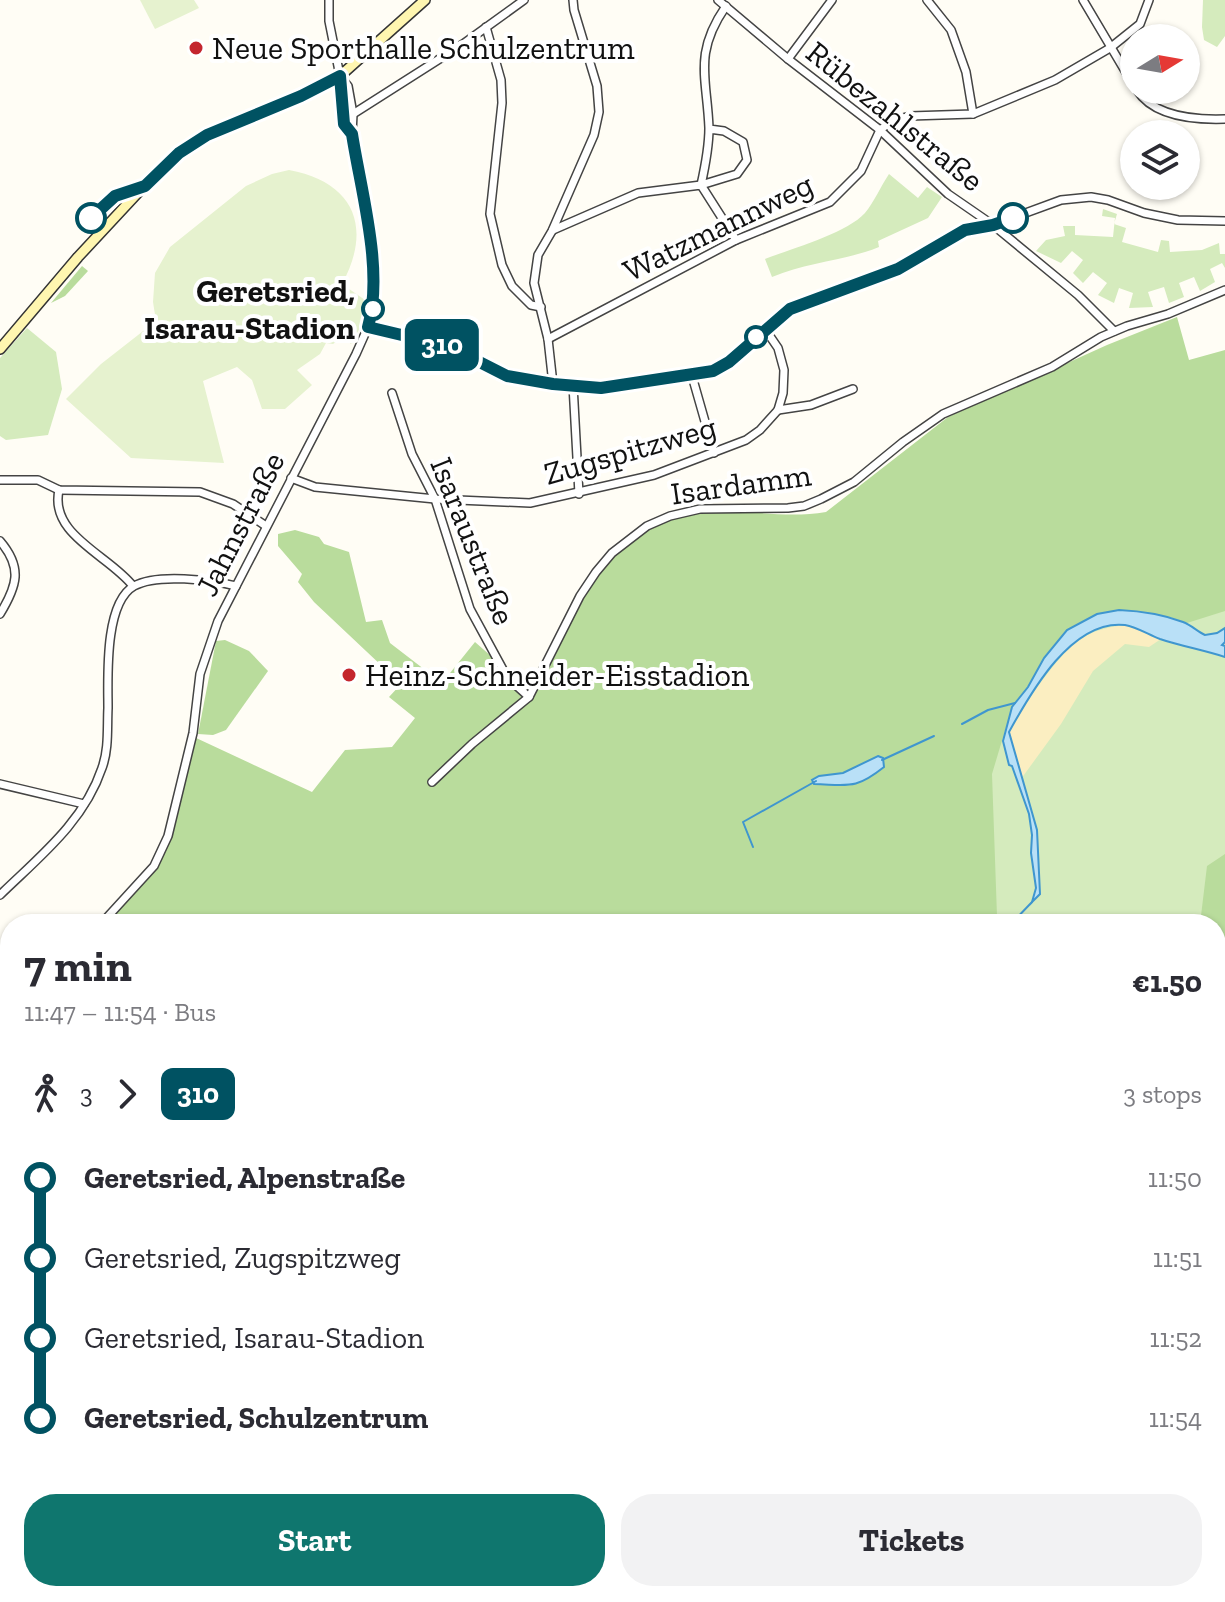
<!DOCTYPE html>
<html lang="en">
<head>
<meta charset="utf-8">
<style>
  :root { --surface:#fff; --page:#f2f2f3; --text:#2b2b33; --muted:#7c7c81; --accent:#0f766e }
  body { margin:0; font-family:"Zilla Slab",serif; background:var(--page); color:var(--text); height:100vh; display:flex; flex-direction:column; font-size:30px; white-space:nowrap }
  * { box-sizing:border-box; margin:0 }
  p { font-size:26px; color:var(--muted) }
  .icon { flex:none; width:44px; height:44px; fill:none; stroke:currentColor; stroke-width:2; stroke-linecap:round; stroke-linejoin:round }
  .map { position:relative; flex:1; overflow:hidden }
  .drawer { position:absolute; left:0px; top:914px; width:1226px; height:688px; display:flex; flex-direction:column; background:var(--surface); border-radius:32px 32px 0 0; box-shadow:0 2px 6px #0004 }
  .drawer>* { flex:none }
  .badge { padding:0 16px; border-radius:12px; font-size:28px; line-height:52px }
  .needle { width:52px; rotate:79deg }
  .buttons { position:absolute; left:1120px; top:24px; display:grid; gap:16px }
  .buttons a { display:grid; place-items:center; width:80px; height:80px; border-radius:50%; background:var(--surface); box-shadow:0 2px 6px #0004; font-size:40px }
  .map>.badge { position:absolute; translate:-50% -50%; box-shadow:0 0 0 4px #fff }
  .legs { display:flex; align-items:center; gap:12px; height:88px; padding:0 24px; font-size:26px }
  .legs p { margin-inline-start:auto }
  .summary { display:flex; align-items:center; justify-content:space-between; height:136px; padding:0 24px }
  h1 { font-size:44px; font-weight:700; line-height:60px }
  .cta { display:flex; gap:16px; margin-top:auto; padding:16px 24px }
  .cta a { flex:1; height:92px; border-radius:32px; background:var(--accent); color:#fff; font-size:32px; font-weight:700; line-height:92px; text-align:center }
  .cta a+a { background:var(--page); color:var(--text) }
  ul { padding:0 24px; list-style:none }
  li { display:flex; align-items:center; gap:28px; height:80px; font-size:30px }
  li i { display:grid; place-items:center; width:12px; height:100%; margin:0 10px; background:currentColor }
  li i::after { content:''; width:20px; height:20px; margin:-10px; border:6px solid; border-radius:50%; background:var(--surface) }
  li p { margin-inline-start:auto }
  li:first-child i { background:linear-gradient(#0000 50%,currentColor 0) }
  li:last-child i { background:linear-gradient(currentColor 50%,#0000 0) }
  .map>svg:first-child { display:block }
  .green { fill:#d5ebbd }
  .forest { fill:#b9dc9c }
  .sand { fill:#fbeec1 }
  .pitch { fill:#e6f2cf }
  .water { fill:#b9e0f7; stroke:#3f96cf; stroke-width:2 }
  .lines { fill:none; stroke-linecap:round; stroke-linejoin:round }
  .stream { stroke:#3f96cf; stroke-width:2 }
  .street-casing { stroke:#444; stroke-width:10 }
  .secondary-casing { stroke:#333; stroke-width:12 }
  .street { stroke:#fff; stroke-width:7 }
  .secondary { stroke:#fff6b0; stroke-width:9 }
  .line-1-casing { stroke:#fff; stroke-width:18 }
  .line-1 { stroke:#005262; stroke-width:12 }
  .poi-dot { fill:#c4262e; stroke:#fff; stroke-width:3 }
  .stop-1-dot { fill:#fff; stroke:#005262; stroke-width:4 }
  .labels { text-anchor:middle; stroke-width:8; stroke-linejoin:round; paint-order:stroke }
  .poi-label { font-size:32px; fill:#111; stroke:#fff; text-anchor:start }
  .street-label { font-size:32px; fill:#111; stroke:#fff }
  .stop-label { font-size:32px; font-weight:bold; fill:#111; stroke:#fff; text-anchor:end }
</style>
</head>
<body>
<div class="map">
<svg width="1225" height="1602" viewBox="0 0 1225 1602">
  <rect width="100%" height="100%" fill="#fffdf5"/>
  <!-- green -->
  <g class="green">
    <path d="M1203 0H1225V36L1217 47 1204 40 1202 27Z"/>
    <path d="M889 174 918 198 927 187 942 197 928 218 878 241 879 247C845 261 807 262 772 277L765 259C791 249 847 233 865 213 874 202 881 186 889 174Z"/>
    <path d="M1103 209 1117 214 1114 224 1126 228 1122 242 1158 252 1161 240 1169 241 1170 252 1202 250 1219 243 1220 254H1225V268L1222 263 1210 269 1215 282 1200 291 1194 277 1179 283 1184 297 1169 303 1164 287 1148 292 1153 307 1129 308 1133 293 1119 288 1114 303 1098 295 1107 283 1093 272 1083 283 1073 273 1083 260 1072 251 1061 263 1036 251 1046 240 1065 236 1063 226H1075V235L1113 237 1115 218 1102 216Z"/>
    <path d="M27 328 56 352 62 389 48 435 6 440 0 436V358Z"/>
    <path d="M1225 379V1468L1216 1479V924H305L457 775 702 512 760 513 800 522 841 520 956 412 1008 395Z"/>
  </g>
  <!-- forest -->
  <g class="forest">
    <path d="M82 266 88 271 65 296 51 303Z"/>
    <path d="M1177 317 1189 360 1225 350V611L1187 623 1170 617 1097 614 1067 630 1043 658 1028 687 1012 707 992 774 997 916 994 924H106L156 868 171 838 194 737 312 792 345 750 392 747 415 718 389 697 401 684 314 602 298 582 302 574 278 546V534L295 530 319 537 324 544 349 552 366 622 382 620 390 643 442 683 475 642 525 686C543 661 562 636 578 610 585 598 590 583 598 572 622 540 662 513 702 511 744 509 785 519 826 512L948 417 1107 345Z"/>
    <path d="M225 640 249 651 268 671 226 730 213 735 198 734 216 641Z"/>
    <path d="M1225 854V1004L1216 999V924H1200L1207 866Z"/>
    <path d="M10 1010V1592H680V1602H0V1015Z"/>
    <path d="M1225 1360V1593L1221 1602H1018L1023 1592H1216V1366Z"/>
  </g>
  <!-- sand -->
  <g class="sand">
    <path d="M1126 625 1161 639 1149 647 1125 644 1093 671 1061 724 1021 779 1009 731C1021 711 1030 697 1044 678 1069 646 1083 629 1126 625Z"/>
    <path d="M858 1592H899L898 1602H860Z"/>
    <path d="M973 1592H1023L1018 1602H970Z"/>
  </g>
  <!-- pitch -->
  <g class="pitch">
    <path d="M140 0H194L199 8 155 29Z"/>
    <path d="M289 170C354 182 373 227 342 284L365 300 361 326 351 344 344 337 333 344 326 343 320 354 297 370 312 385 285 409H262L252 380 237 367 203 381 224 463 131 458 66 399 101 364 156 321 153 302 155 273 170 247 246 186 272 174Z"/>
  </g>
  <!-- water -->
  <g class="water">
    <path d="M1119 610C1141 611 1162 614 1183 622 1191 625 1197 631 1205 635L1217 633 1225 628V642L1222 645 1225 646V657C1203 650 1181 646 1160 639 1149 635 1137 627 1125 625 1072 619 1031 692 1009 732L1037 830 1040 894 1032 902 1036 888 1031 853 1032 835 1029 814 1012 766 1009 765 1003 741 1012 707 1028 687 1044 658 1067 630 1097 614Z"/>
    <path d="M878 756 883 758 884 767C855 790 849 785 814 784L812 780 819 776 843 773Z"/>
    <path d="M1225 1250V1360L1216 1366V1260Z"/>
    <path d="M911 1592H973L970 1602H906Z"/>
  </g>
  <g class="lines">
    <!-- stream -->
    <g class="stream">
      <path d="M962 724 988 710 1015 703"/>
      <path d="M882 760 934 736"/>
      <path d="M753 847 743 822 816 781"/>
      <path d="M1011 924 1032 902"/>
      <path d="M874 1602 875 1592"/>
    </g>
    <defs>
      <g id="street">
        <path d="M329 0V21L340 76 344 124 352 134"/>
        <path d="M718 0 788 59 880 130 948 194 993 225 1078 295 1114 331"/>
        <path d="M927 0 951 30 966 72 973 114"/>
        <path d="M1083 0 1134 86"/>
        <path d="M486 27 501 80 502 103 490 214 502 265 512 286 531 305 541 307"/>
        <path d="M788 59 832 0"/>
        <path d="M1137 90C1154 117 1195 120 1225 119"/>
        <path d="M353 114 463 44 524 0"/>
        <path d="M709 129 724 131 743 142 747 160 737 174 701 185C705 167 709 148 709 128 707 77 693 54 726 6"/>
        <path d="M553 230 638 193 701 185 736 240"/>
        <path d="M368 327 448 346 507 376 553 384 601 388 713 371 729 362 790 309 898 269 965 230 993 225 1061 200 1091 197 1108 200 1144 213 1178 220 1225 221"/>
        <path d="M548 339 736 240 830 202 861 171 880 130 892 121 910 116 973 114 1055 80 1110 48 1140 24 1149 0"/>
        <path d="M692 376 714 453"/>
        <path d="M553 384 548 339 534 283 538 255 552 231 594 135 599 112 597 86 574 10 573 0"/>
        <path d="M573 385 579 494"/>
        <path d="M392 393 412 454 435 499 470 609 507 677 529 697"/>
        <path d="M778 410 811 405 853 389"/>
        <path d="M291 478 315 487 435 499 530 503 654 475 746 440 760 430 778 410 783 393 784 370 778 348 765 329"/>
        <path d="M0 480H38L59 490 200 492 233 504 266 526"/>
        <path d="M59 490C49 535 109 555 133 586"/>
        <path d="M0 541C23 568 17 586 0 614"/>
        <path d="M432 782 472 744 529 697 580 596 596 572 612 553 647 526 670 516 700 509 788 508 804 506 821 499 854 482 903 442 943 414 1052 367 1101 337 1127 326 1168 314 1225 290"/>
        <path d="M0 784 84 804"/>
        <path d="M0 895C39 857 84 822 102 768 109 749 107 728 108 708 108 678 104 603 134 586 157 573 211 580 236 586"/>
        <path d="M101 924 154 866 168 836 193 733 200 674 218 621 356 354 368 327 374 293 369 244 352 134 353 114 348 86 340 76"/>
        <path d="M0 1012 10 1007"/>
      </g>
      <path id="secondary" d="M0 349 78 257 159 170 179 153 207 135 301 96 340 76 425 0"/>
    </defs>
    <!-- street casing -->
    <use href="#street" class="street-casing"/>
    <!-- secondary casing -->
    <use href="#secondary" class="secondary-casing"/>
    <!-- street -->
    <use href="#street" class="street"/>
    <!-- secondary -->
    <use href="#secondary" class="secondary"/>
  </g>
  <g class="lines">
    <defs>
      <path id="line-1" d="M91 218 115 196 145 186 179 153 207 135 301 96 340 76 344 124 352 134C361 192 384 270 368 327L448 346 507 376 553 384 601 388 713 371 729 362 790 309 898 269 965 230 993 225 1013 218"/>
    </defs>
    <!-- line-1 casing -->
    <use href="#line-1" class="line-1-casing"/>
    <!-- line-1 -->
    <use href="#line-1" class="line-1"/>
  </g>
  <!-- markers -->
  <g class="poi-dot">
    <circle cx="196" cy="48" r="8"/>
    <circle cx="349" cy="675" r="8"/>
  </g>
  <g class="stop-1-dot">
    <circle cx="91" cy="218" r="14"/>
    <circle cx="1013" cy="218" r="14"/>
    <circle cx="373" cy="309" r="10"/>
    <circle cx="756" cy="337" r="10"/>
  </g>
  <g class="labels">
    <!-- poi labels -->
    <g class="poi-label">
      <text x="212" y="59">Neue Sporthalle Schulzentrum</text>
      <text x="365" y="686">Heinz-Schneider-Eisstadion</text>
    </g>
    <!-- street labels -->
    <g class="street-label">
      <text transform="translate(895 116) rotate(39)" y="11">Rübezahlstraße</text>
      <text transform="translate(718 227) rotate(-26)" y="11">Watzmannweg</text>
      <text transform="translate(630 450) rotate(-16)" y="11">Zugspitzweg</text>
      <text transform="translate(741 484) rotate(-8)" y="11">Isardamm</text>
      <text transform="translate(240 524) rotate(-63)" y="11">Jahnstraße</text>
      <text transform="translate(473 541) rotate(68)" y="11">Isaraustraße</text>
    </g>
    <!-- stop labels -->
    <g class="stop-label">
      <text x="355" y="302">Geretsried,<tspan x="355" dy="37">Isarau-Stadion</tspan></text>
    </g>
  </g>
</svg>
<div class="buttons">
<a><svg class="needle" viewBox="-14 -14 28 28"><path d="M0-13l5 13h-10z" fill="#e53935"/><path d="M0 13l5-13h-10z" fill="#7c7c81"/></svg></a>
<a><svg class="icon" aria-label="layers" viewBox="0 0 24 24"><path d="M12 4l9 5-9 5-9-5zM3 14l9 5 9-5"/></svg></a>
</div>
<b class="badge" style="left:442px;top:345px;background:#005262;color:#fff">310</b>
<section class="drawer">
<div class="summary"><div><h1>7 min</h1><p>11:47 – 11:54 · Bus</p></div><b>€1.50</b></div>
<div class="legs"><svg class="icon" aria-label="walk" viewBox="0 0 24 24"><circle cx="13" cy="4" r="2"/><path d="M13 8l-2 6 4 7M11 14l-3 7M7 12l3-4h3l4 4"/></svg>3<svg class="icon" aria-label="forward" viewBox="0 0 24 24"><path d="M9 5l7 7-7 7"/></svg><b class="badge" style="background:#005262;color:#fff">310</b><p>3 stops</p></div>
<ul>
<li><i style="color:#005262"></i><b>Geretsried, Alpenstraße</b><p>11:50</p></li>
<li><i style="color:#005262"></i><span>Geretsried, Zugspitzweg</span><p>11:51</p></li>
<li><i style="color:#005262"></i><span>Geretsried, Isarau-Stadion</span><p>11:52</p></li>
<li><i style="color:#005262"></i><b>Geretsried, Schulzentrum</b><p>11:54</p></li>
</ul>
<div class="cta"><a>Start</a><a>Tickets</a></div>
</section>
</div>
</body>
</html>
